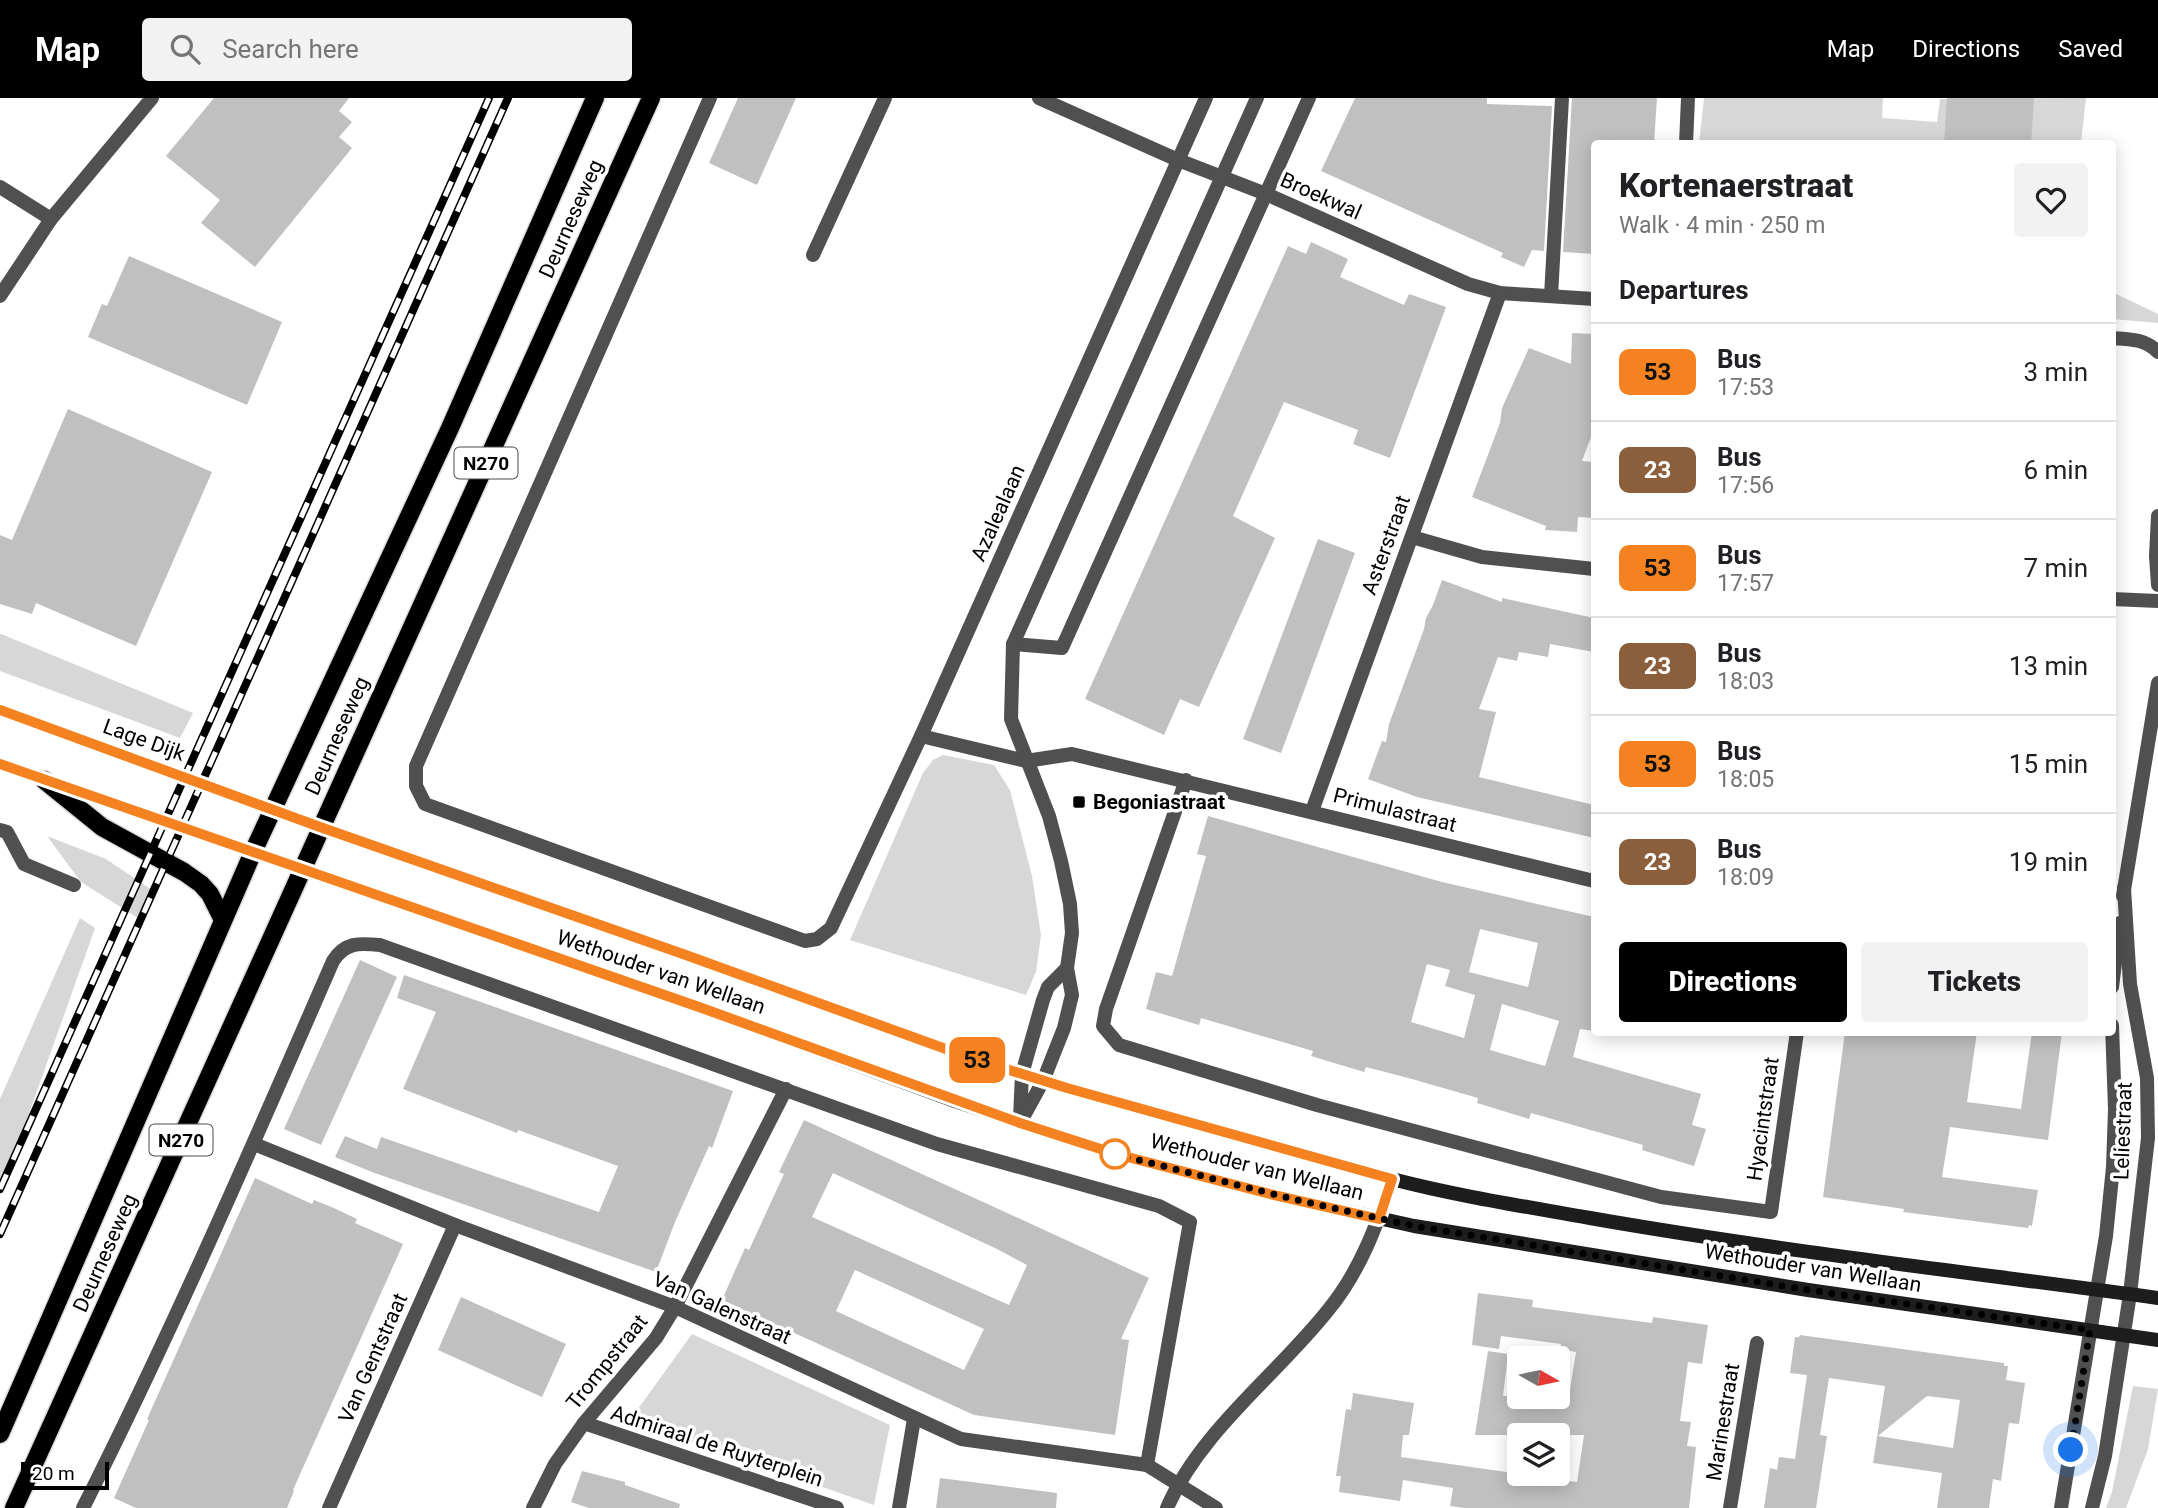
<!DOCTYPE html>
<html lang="en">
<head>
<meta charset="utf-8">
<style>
  :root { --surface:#fff; --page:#f2f2f2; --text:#202124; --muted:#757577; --line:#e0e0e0; --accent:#000 }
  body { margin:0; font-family:Roboto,sans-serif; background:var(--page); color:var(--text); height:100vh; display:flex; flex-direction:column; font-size:26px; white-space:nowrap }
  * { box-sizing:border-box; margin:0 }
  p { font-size:23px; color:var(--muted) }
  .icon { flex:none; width:38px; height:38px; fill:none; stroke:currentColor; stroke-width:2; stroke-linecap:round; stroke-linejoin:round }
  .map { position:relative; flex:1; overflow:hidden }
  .details { position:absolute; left:1591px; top:42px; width:525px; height:896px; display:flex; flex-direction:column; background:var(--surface); border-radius:7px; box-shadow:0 4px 18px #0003 }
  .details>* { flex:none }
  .badge { padding:0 14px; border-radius:10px; font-size:24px; line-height:46px }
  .needle { width:46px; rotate:99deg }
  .buttons { position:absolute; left:1507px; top:1248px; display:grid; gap:14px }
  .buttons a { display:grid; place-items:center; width:63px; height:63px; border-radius:7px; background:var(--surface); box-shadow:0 4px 18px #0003; font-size:35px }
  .scale { position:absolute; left:21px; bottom:18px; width:88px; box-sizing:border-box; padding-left:7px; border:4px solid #000; border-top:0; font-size:19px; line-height:24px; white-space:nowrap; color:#000; -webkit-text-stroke:5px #fff; paint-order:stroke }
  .you { position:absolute; width:35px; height:35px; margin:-18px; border:5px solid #fff; border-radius:50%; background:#1a73e8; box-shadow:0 0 0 10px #1a73e833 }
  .map>.badge { position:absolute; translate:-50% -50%; box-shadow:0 0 0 4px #fff }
  h2 { padding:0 28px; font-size:26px; line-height:63px }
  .round { display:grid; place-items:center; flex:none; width:74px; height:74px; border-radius:7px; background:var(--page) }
  .summary { display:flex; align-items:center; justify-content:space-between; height:119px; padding:0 28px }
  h1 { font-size:33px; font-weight:800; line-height:52px }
  .action { display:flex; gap:14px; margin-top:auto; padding:14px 28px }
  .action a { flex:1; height:80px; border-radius:7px; background:var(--accent); color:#fff; font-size:28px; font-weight:800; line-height:80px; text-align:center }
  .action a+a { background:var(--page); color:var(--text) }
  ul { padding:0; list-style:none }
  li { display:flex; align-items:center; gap:21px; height:98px; padding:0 28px; border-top:2px solid var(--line) }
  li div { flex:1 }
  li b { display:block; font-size:26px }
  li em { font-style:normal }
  li .badge { min-width:77px; font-weight:700; text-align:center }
  header { display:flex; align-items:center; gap:42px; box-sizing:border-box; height:98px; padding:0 35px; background:var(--accent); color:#fff }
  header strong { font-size:33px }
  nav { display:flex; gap:38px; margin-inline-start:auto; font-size:24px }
  .search { width:490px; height:63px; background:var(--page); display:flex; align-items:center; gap:18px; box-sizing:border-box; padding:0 24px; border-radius:7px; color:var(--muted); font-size:26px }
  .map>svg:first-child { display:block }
  .green { fill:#d7d7d7 }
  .building { fill:#c0c0c0; fill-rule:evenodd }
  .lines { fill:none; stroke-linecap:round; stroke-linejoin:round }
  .primary-casing { stroke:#dbdbdb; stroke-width:21 }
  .pedestrian { stroke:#505050; stroke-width:14 }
  .minor { stroke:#505050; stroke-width:14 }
  .secondary { stroke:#1d1d1d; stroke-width:14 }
  .primary { stroke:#000; stroke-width:18 }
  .rail-casing { stroke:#000; stroke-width:8 }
  .rail { stroke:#fff; stroke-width:5; stroke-dasharray:16; stroke-linecap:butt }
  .line-casing { stroke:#fff; stroke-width:16 }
  .line { stroke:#f58220; stroke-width:10 }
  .walk { stroke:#000; stroke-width:7; stroke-dasharray:0 12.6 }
  .poi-dot { fill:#000; stroke:#fff; stroke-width:2.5 }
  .stop-dot { fill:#fff; stroke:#f58220; stroke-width:3.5 }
  .labels { text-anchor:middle; stroke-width:7; stroke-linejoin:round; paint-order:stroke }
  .shield { fill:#fff; stroke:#4c4c4c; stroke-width:2 }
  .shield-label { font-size:19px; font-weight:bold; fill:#000 }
  .street-label { font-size:21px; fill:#000; stroke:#fff }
  .poi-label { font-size:21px; font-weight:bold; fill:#000; stroke:#fff; text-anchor:start }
</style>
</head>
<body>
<header>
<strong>Map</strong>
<div class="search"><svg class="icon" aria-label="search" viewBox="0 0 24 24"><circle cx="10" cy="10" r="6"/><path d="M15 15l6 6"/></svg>Search here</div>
<nav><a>Map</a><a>Directions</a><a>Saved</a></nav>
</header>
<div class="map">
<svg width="2158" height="1410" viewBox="0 0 2158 1410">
  <rect width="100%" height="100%" fill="#fff"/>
  <!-- green -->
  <g class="green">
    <path d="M1704 0H1883L1882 20 1937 24 1940 1 2086 0 2081 45 1699 46Z"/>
    <path d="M2112 194 2158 216V225L2112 221Z"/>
    <path d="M0 536H1L193 615 180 640 0 573Z"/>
    <path d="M943 657 994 667 1010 692 1032 778 1041 837 1036 874 1026 897 850 842 923 675 933 662Z"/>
    <path d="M47 738 106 761 152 792 138 820 81 784Z"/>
    <path d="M80 820 95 830 0 1097V1001Z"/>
    <path d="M692 1236 890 1327 874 1407 630 1322Z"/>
    <path d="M2133 1288 2158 1291 2148 1351 2126 1410H2106L2112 1394Z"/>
  </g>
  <!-- building -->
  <g class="building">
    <path d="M214 0H349L339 13 352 24 339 39 352 50 255 169 201 125 220 102 166 58Z"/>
    <path d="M738 0H796L757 87 709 65Z"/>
    <path d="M1355 0H1487V6L1552 8 1544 153 1532 152 1524 169 1501 159 1503 155 1321 73Z"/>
    <path d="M1572 0H1657L1654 46H1594V156L1563 154Z"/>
    <path d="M1947 0H2034L2031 46H1944Z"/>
    <path d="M1311 144 1348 161 1340 179 1404 207 1409 196 1446 209 1390 360 1353 346 1358 332 1284 304 1233 418 1275 440 1199 609 1180 601 1164 637 1085 601 1288 148 1306 156Z"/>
    <path d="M129 158 282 224 247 307 88 239 102 206 107 208Z"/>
    <path d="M1572 235 1594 236V331L1582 363 1594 364V420L1578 419 1577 434 1545 432 1546 428 1472 399 1500 325 1502 310 1529 250 1571 266Z"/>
    <path d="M68 311 212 374 136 548 36 505 32 516 0 506V437L12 442Z"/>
    <path d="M1318 441 1355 455 1281 655 1243 641Z"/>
    <path d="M1442 482 1502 504V500L1594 520V554L1550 546 1548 559 1519 554 1517 563 1498 559 1479 611 1496 614 1479 679 1594 707V740L1417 699 1368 681 1382 643 1386 644 1389 626 1424 531 1426 520 1433 507Z"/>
    <path d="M1208 718 1442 784 1594 819V933L1580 931 1573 959 1701 996 1692 1027 1706 1031 1694 1068 1642 1052 1643 1047 1531 1015 1529 1021 1477 1005 1478 1000 1412 981 1366 969 1364 974 1311 958 1313 953 1201 920 1199 927 1146 911 1156 874 1172 878 1206 758 1197 756ZM1480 831 1538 845 1528 889 1469 874ZM1427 866 1450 872 1445 888 1475 897 1464 940 1411 924ZM1502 906 1559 923 1545 968 1490 952Z"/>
    <path d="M360 862 397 879 321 1047 284 1031Z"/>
    <path d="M404 877 733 993 712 1050 709 1048 675 1124 656 1174 372 1074 335 1059 345 1038 377 1051 381 1039 599 1114 618 1068 518 1032 517 1035 403 991 436 914 397 900Z"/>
    <path d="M1845 934H1977L1967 1004 2021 1011 2032 934H2062L2048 1042 1950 1029 1942 1079 2038 1092 2032 1128 2029 1127 2028 1130 1903 1114 1904 1111 1823 1099Z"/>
    <path d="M804 1022 1149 1180 1121 1241 1129 1242 1115 1337 974 1317 722 1202 745 1150 749 1152 784 1076 779 1074ZM833 1075 997 1151 1027 1167 1009 1207 812 1119ZM855 1172 984 1231 964 1272 836 1213Z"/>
    <path d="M255 1080 312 1106 314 1102 334 1110 357 1121 355 1125 403 1146 293 1392 294 1393 287 1410H136L114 1400 149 1322 147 1321Z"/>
    <path d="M1478 1195 1533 1202 1532 1209 1652 1225 1653 1219 1708 1227 1702 1266 1688 1264 1680 1323 1691 1324 1687 1348 1696 1349 1689 1410H1465L1450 1408 1453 1390 1403 1382 1400 1403 1339 1394 1341 1378H1336L1346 1311 1351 1312 1353 1295 1414 1305 1409 1337H1403L1401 1359 1577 1384 1584 1337H1475L1488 1253 1508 1256 1503 1298H1569L1576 1254 1560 1251 1561 1246 1501 1238 1499 1251 1472 1247Z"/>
    <path d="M461 1199 566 1246 542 1299 438 1252Z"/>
    <path d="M1800 1237 2004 1265V1268H2008L2006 1282 2025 1285 2019 1326 2009 1325 2001 1383 1993 1381 1989 1410H1937L1942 1375 1873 1365 1885 1288 1829 1280 1820 1337 1827 1338 1816 1410H1764L1770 1370 1777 1372 1779 1359 1795 1361 1807 1277 1790 1275 1795 1239H1799ZM1927 1298 1960 1302 1953 1350 1878 1338Z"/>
    <path d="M582 1373 625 1384V1387L680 1406 679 1410H589L571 1404Z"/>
    <path d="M940 1380 1057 1395 1056 1410H936Z"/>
  </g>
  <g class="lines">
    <defs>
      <g id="primary">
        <path d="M44 682 102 729 184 774 201 786 210 796 223 822"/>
        <path d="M0 1336 253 754 450 330 595 0"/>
        <path d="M14 1410 651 0"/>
      </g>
    </defs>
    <!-- primary casing -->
    <use href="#primary" class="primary-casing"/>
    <!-- pedestrian -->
    <g class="pedestrian">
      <path d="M813 157 885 0"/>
      <path d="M1551 198 1562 0"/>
    </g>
    <!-- minor -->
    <g class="minor">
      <path d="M710 0 416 668V688L425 706 805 843 817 841 831 830 921 638 1206 0"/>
      <path d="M1039 0 1178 62 1266 96 1468 186 1500 195 1594 201"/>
      <path d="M1686 46 1688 0"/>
      <path d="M0 89 51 121"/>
      <path d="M0 198 51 121 152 0"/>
      <path d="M2112 240C2130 241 2145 241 2158 254"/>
      <path d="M2158 418 2156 458 2158 487"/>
      <path d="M1412 439 1482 459 1594 471"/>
      <path d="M2112 501 2158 503"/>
      <path d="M1013 546 1062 550 1309 0"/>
      <path d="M921 638 1026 663 1072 656 1594 783"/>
      <path d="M1186 682 1106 911 1103 928 1119 947 1317 1007 1661 1099 1771 1114 1797 934"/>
      <path d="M1312 713 1500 195"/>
      <path d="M0 732 7 734 24 766 74 787"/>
      <path d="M2123 798 2158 585"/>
      <path d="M2112 889 2120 825"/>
      <path d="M1020 1020 1022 976 1043 902 1048 889 1067 870"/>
      <path d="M1020 1025 1043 983 1064 930 1072 897 1067 870 1072 835 1070 806 1061 763 1049 718 1011 621 1013 546 1257 0"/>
      <path d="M254 1046 455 1127 675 1209 961 1341 1147 1367 1216 1410"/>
      <path d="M584 1325 837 1410"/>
      <path d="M83 1410C173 1231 253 1047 333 863 345 844 359 845 380 847L937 1046 1159 1108 1190 1124 1147 1367"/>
      <path d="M329 1410 455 1127"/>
      <path d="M533 1410 555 1366 584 1325 656 1240 675 1209 786 991"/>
      <path d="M899 1410 914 1321"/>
      <path d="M1167 1410C1200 1333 1278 1276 1329 1211 1360 1173 1377 1127 1392 1081"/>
      <path d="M1730 1410 1757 1245"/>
      <path d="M2061 1410 2106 1138 2113 1069 2115 1011 2112 927"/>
      <path d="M2092 1410 2105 1358 2130 1196 2148 1040 2147 980 2130 886 2124 790"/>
    </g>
    <!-- secondary -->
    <g class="secondary">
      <path d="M0 612 320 729 683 856 968 959 1067 990 1392 1081C1457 1098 1523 1108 1590 1120 1778 1153 1968 1174 2158 1200"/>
      <path d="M0 666 699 909 952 1002 1116 1056 1162 1068 1293 1101 1414 1128 1808 1192 2158 1242"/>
    </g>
    <!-- primary -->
    <use href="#primary" class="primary"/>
    <defs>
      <g id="rail">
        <path d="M0 1091 489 0"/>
        <path d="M0 1136 508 0"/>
      </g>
    </defs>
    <!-- rail casing -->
    <use href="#rail" class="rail-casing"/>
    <!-- rail -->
    <use href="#rail" class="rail"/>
  </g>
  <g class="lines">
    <defs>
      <path id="line" d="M0 612 320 729 683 856 968 959 1067 990 1392 1081 1379 1121 1270 1096 1116 1056 1020 1025 699 909 0 666"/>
    </defs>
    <!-- line casing -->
    <use href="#line" class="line-casing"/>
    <!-- line -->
    <use href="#line" class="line"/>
    <!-- walk -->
    <path class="walk" d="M1115 1056 1293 1101 1414 1128 1808 1192 2090 1232 2071 1352"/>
  </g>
  <!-- markers -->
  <rect class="poi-dot" x="1072" y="697" width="14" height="14" rx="3.5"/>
  <circle class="stop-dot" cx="1115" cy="1056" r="14"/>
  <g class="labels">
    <!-- shield labels -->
    <g class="shield">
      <rect x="454.5" y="349.5" width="63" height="31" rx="5"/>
      <rect x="149.5" y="1026.5" width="63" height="31" rx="5"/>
    </g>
    <g class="shield-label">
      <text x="486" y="372">N270</text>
      <text x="181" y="1049">N270</text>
    </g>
    <!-- street labels -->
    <g class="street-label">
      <text transform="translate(1321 98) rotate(24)" y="7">Broekwal</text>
      <text transform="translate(571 121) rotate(-66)" y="7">Deurneseweg</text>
      <text transform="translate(998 415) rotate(-66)" y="7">Azalealaan</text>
      <text transform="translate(1386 447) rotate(-70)" y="7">Asterstraat</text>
      <text transform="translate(337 638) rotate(-66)" y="7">Deurneseweg</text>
      <text transform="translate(144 642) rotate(20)" y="7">Lage Dijk</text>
      <text transform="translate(1395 712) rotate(14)" y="7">Primulastraat</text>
      <text transform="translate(661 874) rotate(19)" y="7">Wethouder van Wellaan</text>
      <text transform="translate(1763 1021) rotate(-82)" y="7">Hyacintstraat</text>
      <text transform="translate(2123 1033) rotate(-88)" y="7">Leliestraat</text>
      <text transform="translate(1257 1069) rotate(14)" y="7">Wethouder van Wellaan</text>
      <text transform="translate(105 1155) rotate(-66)" y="7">Deurneseweg</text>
      <text transform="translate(1813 1170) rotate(9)" y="7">Wethouder van Wellaan</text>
      <text transform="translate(722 1210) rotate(24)" y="7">Van Galenstraat</text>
      <text transform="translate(373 1260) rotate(-66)" y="7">Van Gentstraat</text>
      <text transform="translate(607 1264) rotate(-51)" y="7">Trompstraat</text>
      <text transform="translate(1723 1324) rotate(-81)" y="7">Marinestraat</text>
      <text transform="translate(717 1348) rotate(18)" y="7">Admiraal de Ruyterplein</text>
    </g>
    <!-- poi labels -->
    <g class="poi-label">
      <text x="1093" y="711">Begoniastraat</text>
    </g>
  </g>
</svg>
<div class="buttons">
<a><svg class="needle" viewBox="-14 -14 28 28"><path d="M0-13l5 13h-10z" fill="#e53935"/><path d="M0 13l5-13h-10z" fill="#757577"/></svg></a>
<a><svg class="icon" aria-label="layers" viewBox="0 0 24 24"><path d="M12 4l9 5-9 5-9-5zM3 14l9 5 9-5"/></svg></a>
</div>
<div class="scale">20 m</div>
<div class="you" style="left:2071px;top:1352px"></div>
<b class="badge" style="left:977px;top:962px;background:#f58220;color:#111">53</b>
<section class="details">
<div class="summary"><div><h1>Kortenaerstraat</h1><p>Walk · 4 min · 250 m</p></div><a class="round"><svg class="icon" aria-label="heart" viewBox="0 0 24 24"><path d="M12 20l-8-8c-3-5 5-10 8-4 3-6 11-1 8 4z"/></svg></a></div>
<h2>Departures</h2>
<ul>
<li><span class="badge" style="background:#f58220;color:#111">53</span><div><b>Bus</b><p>17:53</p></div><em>3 min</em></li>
<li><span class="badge" style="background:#8b5e3c;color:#fff">23</span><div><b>Bus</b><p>17:56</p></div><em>6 min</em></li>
<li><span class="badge" style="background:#f58220;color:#111">53</span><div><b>Bus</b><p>17:57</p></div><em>7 min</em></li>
<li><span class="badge" style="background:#8b5e3c;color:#fff">23</span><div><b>Bus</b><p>18:03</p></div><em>13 min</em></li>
<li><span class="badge" style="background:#f58220;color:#111">53</span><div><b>Bus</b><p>18:05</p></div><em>15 min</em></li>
<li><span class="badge" style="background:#8b5e3c;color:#fff">23</span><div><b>Bus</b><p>18:09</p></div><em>19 min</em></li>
</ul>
<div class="action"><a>Directions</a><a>Tickets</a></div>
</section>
</div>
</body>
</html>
